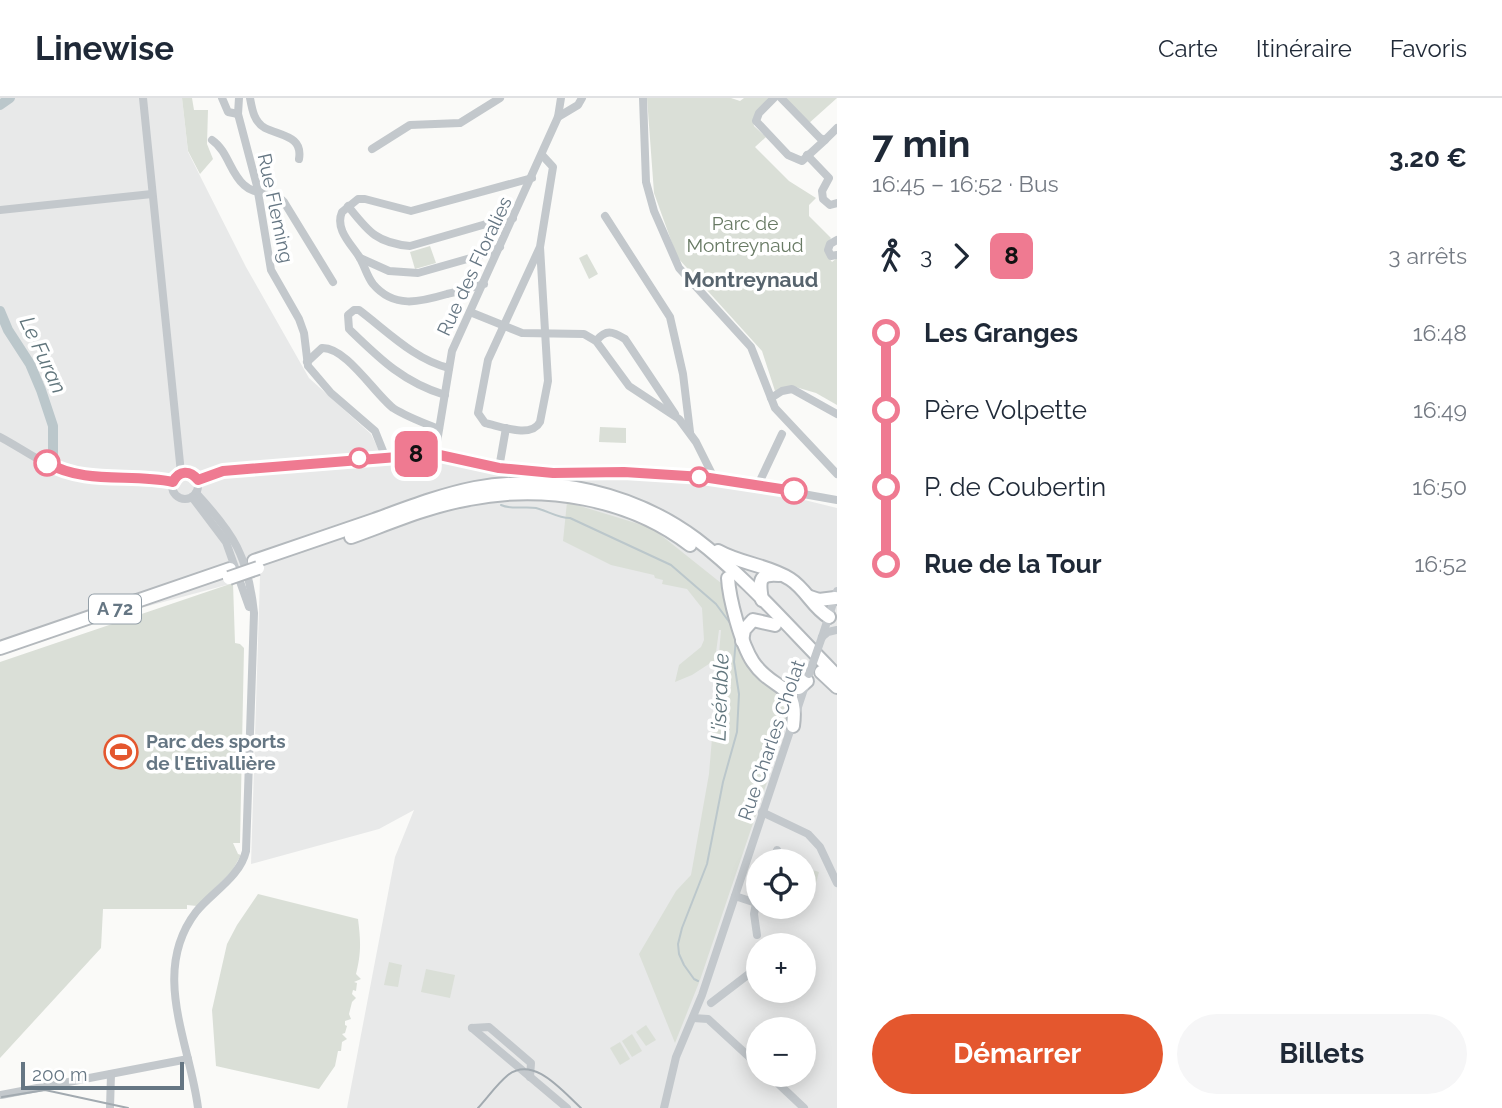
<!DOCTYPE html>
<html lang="fr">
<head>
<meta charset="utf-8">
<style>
  :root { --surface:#fff; --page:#f6f6f7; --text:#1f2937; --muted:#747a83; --line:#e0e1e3; --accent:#e4572e }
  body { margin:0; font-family:Raleway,sans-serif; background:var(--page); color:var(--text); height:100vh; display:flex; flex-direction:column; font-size:26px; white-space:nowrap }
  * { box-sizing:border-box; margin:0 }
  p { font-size:23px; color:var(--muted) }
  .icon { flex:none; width:38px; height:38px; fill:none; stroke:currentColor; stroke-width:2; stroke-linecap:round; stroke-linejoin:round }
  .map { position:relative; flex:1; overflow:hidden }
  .drawer { display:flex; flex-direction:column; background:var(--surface); width:665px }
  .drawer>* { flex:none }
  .badge { padding:0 14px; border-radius:10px; font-size:24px; line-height:46px }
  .controls { position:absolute; left:746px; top:751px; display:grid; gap:14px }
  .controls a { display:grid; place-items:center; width:70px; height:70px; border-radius:50%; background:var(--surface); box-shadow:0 4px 18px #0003; font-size:35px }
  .scale { position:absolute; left:21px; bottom:18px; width:163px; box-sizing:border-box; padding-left:7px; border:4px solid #657683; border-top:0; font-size:19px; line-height:24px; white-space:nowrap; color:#657683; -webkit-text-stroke:5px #fff; paint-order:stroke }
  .map>.badge { position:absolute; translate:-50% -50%; box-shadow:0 0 0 4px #fff }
  .legs { display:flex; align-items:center; gap:10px; height:77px; padding:0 35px; font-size:23px }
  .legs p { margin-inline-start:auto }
  .overview { display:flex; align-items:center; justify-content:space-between; height:119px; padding:0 35px }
  h1 { font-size:38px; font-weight:700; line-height:52px }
  .cta { display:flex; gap:14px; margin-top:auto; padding:14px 35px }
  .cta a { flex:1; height:80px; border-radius:42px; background:var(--accent); color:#fff; font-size:28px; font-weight:700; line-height:80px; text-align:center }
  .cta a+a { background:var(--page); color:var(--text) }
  ul { padding:0 35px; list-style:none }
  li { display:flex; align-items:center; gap:24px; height:77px; font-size:26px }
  li i { display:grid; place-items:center; width:10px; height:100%; margin:0 9px; background:currentColor }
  li i::after { content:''; width:18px; height:18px; margin:-9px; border:5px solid; border-radius:50%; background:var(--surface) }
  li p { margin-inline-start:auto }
  li:first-child i { background:linear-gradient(#0000 50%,currentColor 0) }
  li:last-child i { background:linear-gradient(currentColor 50%,#0000 0) }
  header { display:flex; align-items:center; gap:42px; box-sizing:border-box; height:98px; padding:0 35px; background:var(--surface); border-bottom:2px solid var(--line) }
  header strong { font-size:33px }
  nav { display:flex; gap:38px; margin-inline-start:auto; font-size:24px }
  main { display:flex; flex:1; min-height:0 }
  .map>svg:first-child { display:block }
  .built { fill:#e8e9e9; fill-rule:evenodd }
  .green { fill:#dadfd7 }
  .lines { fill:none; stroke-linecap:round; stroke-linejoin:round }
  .stream { stroke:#bbc7cb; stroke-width:2 }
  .river { stroke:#bbc7cb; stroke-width:10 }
  .highway-casing { stroke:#b4b9bd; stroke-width:16 }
  .minor { stroke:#c3c8cc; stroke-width:8 }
  .highway { stroke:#fff; stroke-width:12 }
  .tram { stroke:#a2aab0; stroke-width:2 }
  .highway-bridge-casing { stroke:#b4b9bd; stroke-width:16; stroke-linecap:butt }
  .minor-bridge { stroke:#c3c8cc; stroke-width:8 }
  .highway-bridge { stroke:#fff; stroke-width:12 }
  .line-1-casing { stroke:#fff; stroke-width:16 }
  .line-1 { stroke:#ef7a91; stroke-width:10 }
  .stop-1-dot { fill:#fff; stroke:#ef7a91; stroke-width:3.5 }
  .labels { text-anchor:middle; stroke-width:7; stroke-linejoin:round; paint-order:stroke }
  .shield { fill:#fff; stroke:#939fa8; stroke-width:2 }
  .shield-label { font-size:18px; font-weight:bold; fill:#657683 }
  .street-label { font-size:19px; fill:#657683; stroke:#fff }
  .park-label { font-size:19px; fill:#687a64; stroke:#fff }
  .poi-label { font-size:19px; font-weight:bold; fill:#657683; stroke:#fff; text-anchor:start }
  .neighbourhood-label { font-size:21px; font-weight:bold; fill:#57646e; stroke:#fff }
  .water-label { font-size:21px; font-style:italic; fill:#60757c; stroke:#fff }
</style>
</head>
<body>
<header>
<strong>Linewise</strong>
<nav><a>Carte</a><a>Itinéraire</a><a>Favoris</a></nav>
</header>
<main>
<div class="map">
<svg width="837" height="1010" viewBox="0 0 837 1010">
  <rect width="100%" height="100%" fill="#fafaf8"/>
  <!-- built -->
  <path class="built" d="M0 0H182L188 54 246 169 309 280 371 336 380 355 435 359 503 376 550 380H667L714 384 784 397 837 410V1010H347L395 759 414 712 379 731 251 766 260 478 0 548ZM758 763H803V808H758ZM758 847H803V892H758ZM758 931H803V976H758Z"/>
  <!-- green -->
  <g class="green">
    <path d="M182 0H192L194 12H208L207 46 213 61 200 76 188 53Z"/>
    <path d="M647 0H731L740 3 744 0H771L753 22 754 28 766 39 755 49 789 83 816 100 809 107V118L831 140C825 148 826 157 832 164L837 160V307L816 295 792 288 775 293 762 253 677 159 654 95Z"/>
    <path d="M782 0H837L808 26Z"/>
    <path d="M430 148 436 165 415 171 410 154Z"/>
    <path d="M587 156 598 176 589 181 579 160Z"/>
    <path d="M600 329 626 330V345L599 344Z"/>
    <path d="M567 404 652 430 726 489 749 566 791 612 767 676 769 678 700 882 675 945 639 856 676 793 691 777 709 676 721 532H719L715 562 692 577 675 584 679 567 701 549 704 542 702 510 687 491 662 486 663 482 655 480 654 477 611 467 563 443Z"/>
    <path d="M233 485 235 545 240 546 244 550 240 745H233L238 756 241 757 232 773 197 808 187 807V811H103L101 850 0 960V564Z"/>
    <path d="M806 770 819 774 811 802 803 800Z"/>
    <path d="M258 796 358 821C361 844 361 856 356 876L361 881 354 884 357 885 356 893 353 892 352 896 356 900 352 904 349 916 351 921 345 923V927L347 928 345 935 342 936 347 941 342 944 341 953H338L335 968 319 991 216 968 212 912 227 846 237 827Z"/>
    <path d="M389 864 402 867 398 889 384 887Z"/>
    <path d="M426 871 455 877 450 900 421 894Z"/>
    <path d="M646 927 656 942 646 948 636 934Z"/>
    <path d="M632 936 642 953 632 959 622 943Z"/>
    <path d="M620 944 630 961 620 967 610 950Z"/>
  </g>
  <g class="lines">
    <!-- stream -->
    <path class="stream" d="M501 407C512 412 524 408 536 410 548 413 558 420 570 420L671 467 716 506 730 525 736 540 734 564 739 596 737 634 723 684 707 766 682 830 678 846 679 856 684 867 694 881 698 883"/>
    <!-- river -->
    <g class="river">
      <path d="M0 7 10 0"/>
      <path d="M0 213 8 232 30 266 41 292 53 328V360"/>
    </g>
    <defs>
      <g id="highway">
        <path d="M351 439C390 425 429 408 469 401 544 386 629 400 690 447"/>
        <path d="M718 453C741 466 768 467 790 481 806 491 813 510 829 519"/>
        <path d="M254 463C294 449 334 436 374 422 407 410 440 397 475 390 551 376 634 395 696 441 745 478 793 534 837 578"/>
        <path d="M728 480C729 500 741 546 753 564 773 594 799 583 793 628"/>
        <path d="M810 499 819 502 835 500"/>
        <path d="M762 502C759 484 758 475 779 477"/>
        <path d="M742 543 744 532 753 522 775 527"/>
        <path d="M0 550 230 471"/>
        <path d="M821 574 837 589"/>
        <path d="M784 590H799L807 583"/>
      </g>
    </defs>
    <!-- highway casing -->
    <use href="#highway" class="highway-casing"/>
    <!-- minor -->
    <g class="minor">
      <path d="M143 0 181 375"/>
      <path d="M222 0 228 14 238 16"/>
      <path d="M239 0 238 16 257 88 271 172 299 221 304 235 308 268 331 295 375 333 385 358"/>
      <path d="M250 0C252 11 254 24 265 30 281 38 303 38 299 61"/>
      <path d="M643 0 646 84 654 113 679 170 751 249 775 310 837 376"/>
      <path d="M774 0 759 15 756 23 788 57 802 63 825 42"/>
      <path d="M781 0 820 40 825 42 837 30"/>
      <path d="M558 19 578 7 582 0"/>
      <path d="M212 42C228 53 230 75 244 87 257 99 271 90 284 104L333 184"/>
      <path d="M372 51 410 27 460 25 500 0"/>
      <path d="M807 57 829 80 822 93 823 101 830 107 837 105"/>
      <path d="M348 108C368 133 376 145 410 148L500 122 513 120"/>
      <path d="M0 112 152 96"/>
      <path d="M605 118 670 219 683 276 690 334"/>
      <path d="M837 142 830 146 828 152 831 158 837 157"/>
      <path d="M540 149 488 262 478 315 485 325C500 328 531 341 540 324L548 283 540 149 553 69 542 57"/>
      <path d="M360 160 389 173 418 175 492 154 500 149"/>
      <path d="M484 186C472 190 459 193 447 196 420 204 394 211 373 186 366 177 364 165 358 157 349 144 335 130 342 114L358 101H365L411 113 532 80"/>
      <path d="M470 214 522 235 584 236 596 243 629 288 679 321 696 344 714 380"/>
      <path d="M596 243C606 231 612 233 625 241L675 316"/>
      <path d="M307 264 322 250C346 249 374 295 393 310 407 319 424 325 439 331"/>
      <path d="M445 297C403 284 380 261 349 231L348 217 354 212H359C387 233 415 262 449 270"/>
      <path d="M771 300 782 293 792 291 837 316"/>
      <path d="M0 339C25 352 51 373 79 377 110 382 142 378 173 384"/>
      <path d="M435 356 452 253 558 19 561 0"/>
      <path d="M499 370 506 330"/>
      <circle cx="185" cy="388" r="13"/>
      <path d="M198 382 223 373 435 356 499 370 553 375 623 374 714 380 837 402"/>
      <path d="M758 387 782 336"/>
      <path d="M196 395C234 436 248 458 254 515L246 753C240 779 212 794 196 814 150 874 190 945 198 1010"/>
      <path d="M192 399 226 444 249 509"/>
      <path d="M822 539 837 493"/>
      <path d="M822 539 828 534 837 532"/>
      <path d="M762 714 808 736 820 749 837 785"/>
      <path d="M773 763 777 752"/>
      <path d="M735 798 756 805 758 802"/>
      <path d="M756 805 754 816 757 837"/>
      <path d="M803 856 807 855"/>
      <path d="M711 905 758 869"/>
      <path d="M693 920 708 921 758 967"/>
      <path d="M472 930 567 1010"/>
      <path d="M472 930 489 929 531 965 530 979"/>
      <path d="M768 976 804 1010"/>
      <path d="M1 997 188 961"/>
      <path d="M110 1010 111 976"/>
      <path d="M664 1010 676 959 702 897 806 585"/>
    </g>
    <!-- highway -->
    <use href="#highway" class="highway"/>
    <!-- tram -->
    <g class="tram">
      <path d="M2 999 45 992 128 1010"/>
      <path d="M478 1010C488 999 497 986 508 977 534 957 563 994 581 1010"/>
    </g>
    <defs>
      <path id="highway-bridge" d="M229 480 258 470"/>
    </defs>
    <!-- highway-bridge casing -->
    <use href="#highway-bridge" class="highway-bridge-casing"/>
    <!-- minor-bridge -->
    <path class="minor-bridge" d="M809 576 822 539"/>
    <!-- highway-bridge -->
    <use href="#highway-bridge" class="highway-bridge"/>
  </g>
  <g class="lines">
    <defs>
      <path id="line-1" d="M47 365C87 387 130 375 173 384 179 372 190 372 198 382L223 373 435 356 499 370 553 375 624 374 703 379 794 393"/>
    </defs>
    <!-- line-1 casing -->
    <use href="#line-1" class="line-1-casing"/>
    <!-- line-1 -->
    <use href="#line-1" class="line-1"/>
  </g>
  <!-- icons -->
  <defs>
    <symbol id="stadium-ring" viewBox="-11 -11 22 22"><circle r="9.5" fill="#fff" stroke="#e4572e" stroke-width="1.5"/><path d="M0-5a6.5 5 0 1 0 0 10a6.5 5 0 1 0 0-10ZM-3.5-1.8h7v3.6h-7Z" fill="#e4572e"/></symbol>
  </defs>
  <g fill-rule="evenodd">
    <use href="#stadium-ring" x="102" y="635" width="38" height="38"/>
  </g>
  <!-- markers -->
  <g class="stop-1-dot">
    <circle cx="359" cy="360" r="9"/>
    <circle cx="47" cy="365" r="12"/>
    <circle cx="699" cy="379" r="9"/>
    <circle cx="794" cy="393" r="12"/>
  </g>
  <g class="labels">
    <!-- shield labels -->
    <rect class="shield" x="89" y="496.5" width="52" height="29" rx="5"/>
    <g class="shield-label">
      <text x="115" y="517">A 72</text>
    </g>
    <!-- street labels -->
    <g class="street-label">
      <text transform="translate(276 110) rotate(78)" y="7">Rue Fleming</text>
      <text transform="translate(474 168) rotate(-65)" y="7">Rue des Floralies</text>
      <text transform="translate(771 642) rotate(-71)" y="7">Rue Charles Cholat</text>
    </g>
    <!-- park labels -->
    <g class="park-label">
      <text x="745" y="132">Parc de<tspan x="745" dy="22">Montreynaud</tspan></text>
    </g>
    <!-- poi labels -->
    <g class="poi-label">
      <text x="146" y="650">Parc des sports<tspan x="146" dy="22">de l'Etivallière</tspan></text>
    </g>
    <!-- neighbourhood labels -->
    <g class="neighbourhood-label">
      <text x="751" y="189">Montreynaud</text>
    </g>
    <!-- water labels -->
    <g class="water-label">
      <text transform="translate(43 257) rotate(65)" y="7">Le Furan</text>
      <text transform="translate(720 599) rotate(-88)" y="7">L'isérable</text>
    </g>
  </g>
</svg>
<div class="controls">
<a><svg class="icon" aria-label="locate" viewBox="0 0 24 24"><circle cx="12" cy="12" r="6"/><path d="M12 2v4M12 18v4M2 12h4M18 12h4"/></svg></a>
<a>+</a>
<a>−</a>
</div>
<div class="scale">200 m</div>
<b class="badge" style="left:416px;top:356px;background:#ef7a91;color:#111">8</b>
</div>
<section class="drawer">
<div class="overview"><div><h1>7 min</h1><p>16:45 – 16:52 · Bus</p></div><b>3.20 €</b></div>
<div class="legs"><svg class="icon" aria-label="walk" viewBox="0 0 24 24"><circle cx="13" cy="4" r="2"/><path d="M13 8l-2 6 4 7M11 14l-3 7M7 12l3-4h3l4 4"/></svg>3<svg class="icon" aria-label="forward" viewBox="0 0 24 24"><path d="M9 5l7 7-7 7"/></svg><b class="badge" style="background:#ef7a91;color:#111">8</b><p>3 arrêts</p></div>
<ul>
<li><i style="color:#ef7a91"></i><b>Les Granges</b><p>16:48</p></li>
<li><i style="color:#ef7a91"></i><span>Père Volpette</span><p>16:49</p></li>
<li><i style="color:#ef7a91"></i><span>P. de Coubertin</span><p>16:50</p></li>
<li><i style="color:#ef7a91"></i><b>Rue de la Tour</b><p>16:52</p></li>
</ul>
<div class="cta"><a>Démarrer</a><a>Billets</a></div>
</section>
</main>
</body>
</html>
